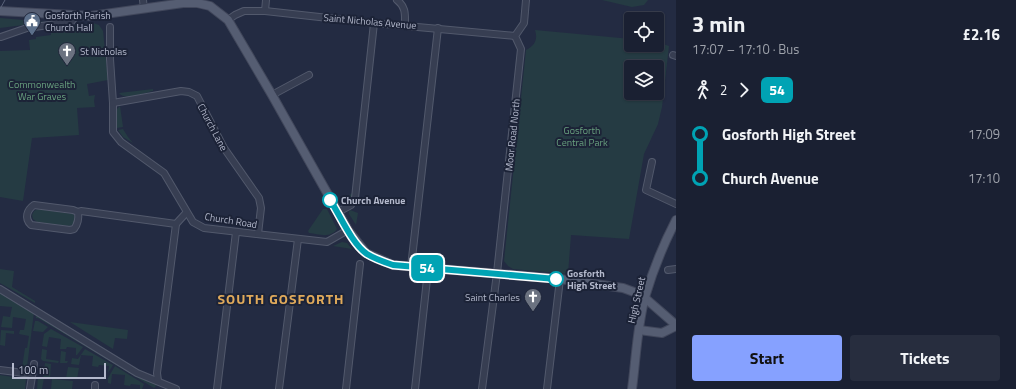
<!DOCTYPE html>
<html lang="en">
<head>
<meta charset="utf-8">
<style>
  :root { --surface:#1a2032; --page:#272d3e; --text:#f1f3f6; --muted:#9fa3ac; --line:#383e4d; --accent:#86a1ff }
  body { margin:0; font-family:"Titillium Web",sans-serif; background:var(--page); color:var(--text); height:100vh; display:flex; flex-direction:column; font-size:15px; white-space:nowrap }
  * { box-sizing:border-box; margin:0 }
  p { font-size:13px; color:var(--muted) }
  .icon { flex:none; width:22px; height:22px; fill:none; stroke:currentColor; stroke-width:2; stroke-linecap:round; stroke-linejoin:round }
  .map { position:relative; flex:1; overflow:hidden }
  .sheet { display:flex; flex-direction:column; background:var(--surface); width:340px }
  .sheet>* { flex:none }
  .badge { padding:0 8px; border-radius:6px; font-size:14px; line-height:26px }
  .buttons { position:absolute; left:624px; top:12px; display:grid; gap:8px }
  .buttons a { display:grid; place-items:center; width:40px; height:40px; border-radius:4px; background:var(--surface); box-shadow:0 1px 3px #0004,0 0 0 1px var(--line); font-size:20px }
  .scale { position:absolute; left:12px; bottom:10px; width:94px; box-sizing:border-box; padding-left:4px; border:2px solid #b4b9cc; border-top:0; font-size:11px; line-height:14px; white-space:nowrap; color:#b4b9cc; -webkit-text-stroke:3px #1c2337; paint-order:stroke }
  .map>.badge { position:absolute; translate:-50% -50%; box-shadow:0 0 0 2px #fff }
  .legs { display:flex; align-items:center; gap:6px; height:44px; padding:0 16px; font-size:13px }
  .legs p { margin-inline-start:auto }
  .summary { display:flex; align-items:center; justify-content:space-between; height:68px; padding:0 16px }
  h1 { font-size:22px; font-weight:700; line-height:30px }
  .button { display:flex; gap:8px; margin-top:auto; padding:8px 16px }
  .button a { flex:1; height:46px; border-radius:4px; background:var(--accent); color:#111; font-size:16px; font-weight:700; line-height:46px; text-align:center }
  .button a+a { background:var(--page); color:var(--text) }
  ul { padding:0 16px; list-style:none }
  li { display:flex; align-items:center; gap:14px; height:44px; font-size:15px }
  li i { display:grid; place-items:center; width:6px; height:100%; margin:0 5px; background:currentColor }
  li i::after { content:''; width:10px; height:10px; margin:-5px; border:3px solid; border-radius:50%; background:var(--surface) }
  li p { margin-inline-start:auto }
  li:first-child i { background:linear-gradient(#0000 50%,currentColor 0) }
  li:last-child i { background:linear-gradient(currentColor 50%,#0000 0) }
  main { display:flex; flex:1; min-height:0 }
  .map>svg:first-child { display:block }
  .green { fill:#253b43; fill-rule:evenodd }
  .lines { fill:none; stroke-linecap:round; stroke-linejoin:round }
  .minor-casing { stroke:#52596c; stroke-width:8 }
  .major-casing { stroke:#41475b; stroke-width:10 }
  .minor { stroke:#373e52; stroke-width:6 }
  .major { stroke:#555d72; stroke-width:8 }
  .tram { stroke:#596179; stroke-width:1 }
  .line-1-casing { stroke:#fff; stroke-width:9 }
  .line-1 { stroke:#00a3b4; stroke-width:6 }
  .stop-1-dot { fill:#fff; stroke:#00a3b4; stroke-width:2 }
  .labels { text-anchor:middle; stroke-width:4; stroke-linejoin:round; paint-order:stroke }
  .poi-label { font-size:10px; fill:#b4b9cc; stroke:#1c2337; text-anchor:start }
  .street-label { font-size:10px; fill:#b4b9cc; stroke:#1c2337 }
  .park-label { font-size:10px; fill:#68a07e; stroke:#1c2337 }
  .stop-label { font-size:10px; font-weight:bold; fill:#b4b9cc; stroke:#1c2337; text-anchor:start }
  .district-label { font-size:14px; font-weight:bold; letter-spacing:1px; fill:#e0aa5b; stroke:#1c2337 }
</style>
</head>
<body>
<main>
<div class="map">
<svg width="676" height="389" viewBox="0 0 676 389">
  <rect width="100%" height="100%" fill="#232b42"/>
  <!-- green -->
  <g class="green">
    <path d="M602 0H648L644 5 632 7Z"/>
    <path d="M0 18 47 22 0 28Z"/>
    <path d="M93 23 99 25 103 31 108 80 87 84 89 96 95 95 94 101 95 107 77 108 79 135 32 138 23 201 0 197V51L30 50 29 40 36 39V37L51 35 50 28Z"/>
    <path d="M535 30 631 39V45H657V42L669 46 662 107 658 124 644 154 629 239 571 235 568 274 513 269 508 266 504 261 526 50C535 46 538 39 535 30ZM631 67H657V93H631Z"/>
    <path d="M153 89V91C144 93 125 101 119 93Z"/>
    <path d="M120 106 123 127 117 128 116 110Z"/>
    <path d="M123 129 128 137 133 143 123 137 118 130Z"/>
    <path d="M354 190 353 197 349 203 344 204 342 199 351 194Z"/>
    <path d="M38 209 73 214C77 219 75 225 68 226L37 222 33 219 32 215 34 211Z"/>
    <path d="M323 209H327L337 229C330 239 319 234 309 233L308 231Z"/>
    <path d="M350 210 358 213 356 225 349 214V212Z"/>
    <path d="M342 242 347 243 352 249 333 246Z"/>
    <path d="M0 269 14 271 12 287 35 301V303L0 283Z"/>
    <path d="M0 293 34 312 27 367 22 368 25 348H27L29 336 19 334 20 330H24L26 319 13 317 12 328 1 327 3 316 10 317 12 307 0 306Z"/>
    <path d="M39 315 137 375 157 385 154 388 38 318H36V316Z"/>
    <path d="M35 321H38L48 327 43 332 33 331Z"/>
    <path d="M70 322 128 330 127 339 115 338 113 349Z"/>
    <path d="M51 329 83 347 77 355H76V348L67 347 66 349H60L61 339 49 337 47 347 42 346 44 334Z"/>
    <path d="M1 330 14 331V334L6 333 5 346 0 345Z"/>
    <path d="M42 349 47 350 46 359 59 361 58 363 43 361 41 359Z"/>
    <path d="M85 349 113 365 108 373 109 366 99 365 98 367 92 366 93 356 81 355 79 365 71 364 72 358 78 359Z"/>
    <path d="M61 351 66 352 65 361H68L67 363H60Z"/>
    <path d="M45 363 51 364 50 379 44 378 42 389H37L38 377 43 378Z"/>
    <path d="M115 366 144 384 142 389H140V385L131 384 130 386 124 385 125 375 112 374 111 384 108 383V378Z"/>
    <path d="M68 367 79 368 77 379 66 378Z"/>
    <path d="M0 375 26 379 25 389H0Z"/>
    <path d="M52 379 73 381 72 389H51Z"/>
  </g>
  <g class="lines">
    <defs>
      <g id="minor">
        <path d="M143 0 144 9"/>
        <path d="M397 0C406 7 405 14 405 24"/>
        <path d="M265 11 266 0"/>
        <path d="M228 20 235 15 244 11H265L374 23 515 36"/>
        <path d="M110 27V59L113 103V132L121 142 164 173 193 222 204 228 327 242 348 230"/>
        <path d="M1 37 27 28 71 22 76 16"/>
        <path d="M673 55 676 56"/>
        <path d="M272 95 309 75"/>
        <path d="M113 103 181 91 189 92 197 96 224 148 259 198 261 208 258 234"/>
        <path d="M652 162 646 190 676 204"/>
        <path d="M78 212C79 219 78 224 74 229L70 230 31 225C24 218 27 210 34 205L73 210 78 212 81 211 176 224"/>
        <path d="M338 212 351 205 355 198 374 23"/>
        <path d="M411 267 438 28"/>
        <path d="M668 270 676 269"/>
        <path d="M0 289 137 373 176 389"/>
        <path d="M0 370 32 374"/>
        <path d="M158 381 157 373 176 224 186 213"/>
        <path d="M30 389 34 364"/>
        <path d="M95 389V385"/>
        <path d="M217 389 236 232"/>
        <path d="M279 389 298 239"/>
        <path d="M346 389 360 264"/>
        <path d="M415 389 427 279"/>
        <path d="M482 389 497 273 521 49 515 36 524 23 526 0"/>
        <path d="M547 389 560 279"/>
      </g>
      <g id="major">
        <path d="M0 11 91 16 183 3H197L210 6 228 20 272 95 348 230 366 253 393 265 560 279 623 288 634 292 645 298 676 325"/>
        <path d="M639 330 662 333 676 326"/>
        <path d="M632 389C636 359 637 327 645 297 653 270 663 245 676 220"/>
      </g>
    </defs>
    <!-- minor casing -->
    <use href="#minor" class="minor-casing"/>
    <!-- major casing -->
    <use href="#major" class="major-casing"/>
    <!-- minor -->
    <use href="#minor" class="minor"/>
    <!-- major -->
    <use href="#major" class="major"/>
    <!-- tram -->
    <path class="tram" d="M0 9 5 0"/>
  </g>
  <g class="lines">
    <defs>
      <path id="line-1" d="M330 200C340 215 352 244 367 254 375 259 384 262 393 265L556 279"/>
    </defs>
    <!-- line-1 casing -->
    <use href="#line-1" class="line-1-casing"/>
    <!-- line-1 -->
    <use href="#line-1" class="line-1"/>
  </g>
  <!-- icons -->
  <defs>
    <symbol id="civic-pin" viewBox="-11 -11 22 30"><path d="M0 17L-7.5 6A9.5 9.5 0 1 1 7.5 6Z" fill="#5c6f8a" stroke="#1c2337"/><path d="M-.6-6.5H3V-4.5H.6V-3L4-1V1h2V6H-6V1h2V-1L-.6-3ZM-1.2 2.5V6h2.4V2.5Z" fill="#fff"/></symbol>
    <symbol id="church-pin" viewBox="-11 -11 22 30"><path d="M0 17L-7.5 6A9.5 9.5 0 1 1 7.5 6Z" fill="#6b7280" stroke="#1c2337"/><path d="M-1.2-6h2.4v3.5h3.3v2.4h-3.3V6h-2.4V-.1h-3.3v-2.4h3.3Z" fill="#fff"/></symbol>
  </defs>
  <g fill-rule="evenodd">
    <use href="#civic-pin" x="22" y="11" width="20" height="27"/>
    <use href="#church-pin" x="57" y="41" width="20" height="27"/>
    <use href="#church-pin" x="523" y="287" width="20" height="27"/>
  </g>
  <!-- markers -->
  <g class="stop-1-dot">
    <circle cx="330" cy="200" r="7"/>
    <circle cx="556" cy="279" r="7"/>
  </g>
  <g class="labels">
    <!-- poi labels -->
    <g class="poi-label">
      <text x="45" y="19">Gosforth Parish<tspan x="45" dy="12">Church Hall</tspan></text>
      <text x="80" y="55">St Nicholas</text>
      <text x="520" y="301" text-anchor="end">Saint Charles</text>
    </g>
    <!-- street labels -->
    <g class="street-label">
      <text transform="translate(370 21) rotate(5)" y="4">Saint Nicholas Avenue</text>
      <text transform="translate(213 127) rotate(62)" y="4">Church Lane</text>
      <text transform="translate(512 135) rotate(-84)" y="4">Moor Road North</text>
      <text transform="translate(231 220) rotate(9)" y="4">Church Road</text>
      <text transform="translate(636 300) rotate(-77)" y="4">High Street</text>
    </g>
    <!-- park labels -->
    <g class="park-label">
      <text x="42" y="88">Commonwealth<tspan x="42" dy="12">War Graves</tspan></text>
      <text x="582" y="134">Gosforth<tspan x="582" dy="12">Central Park</tspan></text>
    </g>
    <!-- stop labels -->
    <g class="stop-label">
      <text x="341" y="204">Church Avenue</text>
      <text x="567" y="277">Gosforth<tspan x="567" dy="12">High Street</tspan></text>
    </g>
    <!-- district labels -->
    <g class="district-label">
      <text x="281" y="304">SOUTH GOSFORTH</text>
    </g>
  </g>
</svg>
<div class="buttons">
<a><svg class="icon" aria-label="locate" viewBox="0 0 24 24"><circle cx="12" cy="12" r="6"/><path d="M12 2v4M12 18v4M2 12h4M18 12h4"/></svg></a>
<a><svg class="icon" aria-label="layers" viewBox="0 0 24 24"><path d="M12 4l9 5-9 5-9-5zM3 14l9 5 9-5"/></svg></a>
</div>
<div class="scale">100 m</div>
<b class="badge" style="left:427px;top:268px;background:#00a3b4;color:#fff">54</b>
</div>
<section class="sheet">
<div class="summary"><div><h1>3 min</h1><p>17:07 – 17:10 · Bus</p></div><b>£2.16</b></div>
<div class="legs"><svg class="icon" aria-label="walk" viewBox="0 0 24 24"><circle cx="13" cy="4" r="2"/><path d="M13 8l-2 6 4 7M11 14l-3 7M7 12l3-4h3l4 4"/></svg>2<svg class="icon" aria-label="forward" viewBox="0 0 24 24"><path d="M9 5l7 7-7 7"/></svg><b class="badge" style="background:#00a3b4;color:#fff">54</b></div>
<ul>
<li><i style="color:#00a3b4"></i><b>Gosforth High Street</b><p>17:09</p></li>
<li><i style="color:#00a3b4"></i><b>Church Avenue</b><p>17:10</p></li>
</ul>
<div class="button"><a>Start</a><a>Tickets</a></div>
</section>
</main>
</body>
</html>
